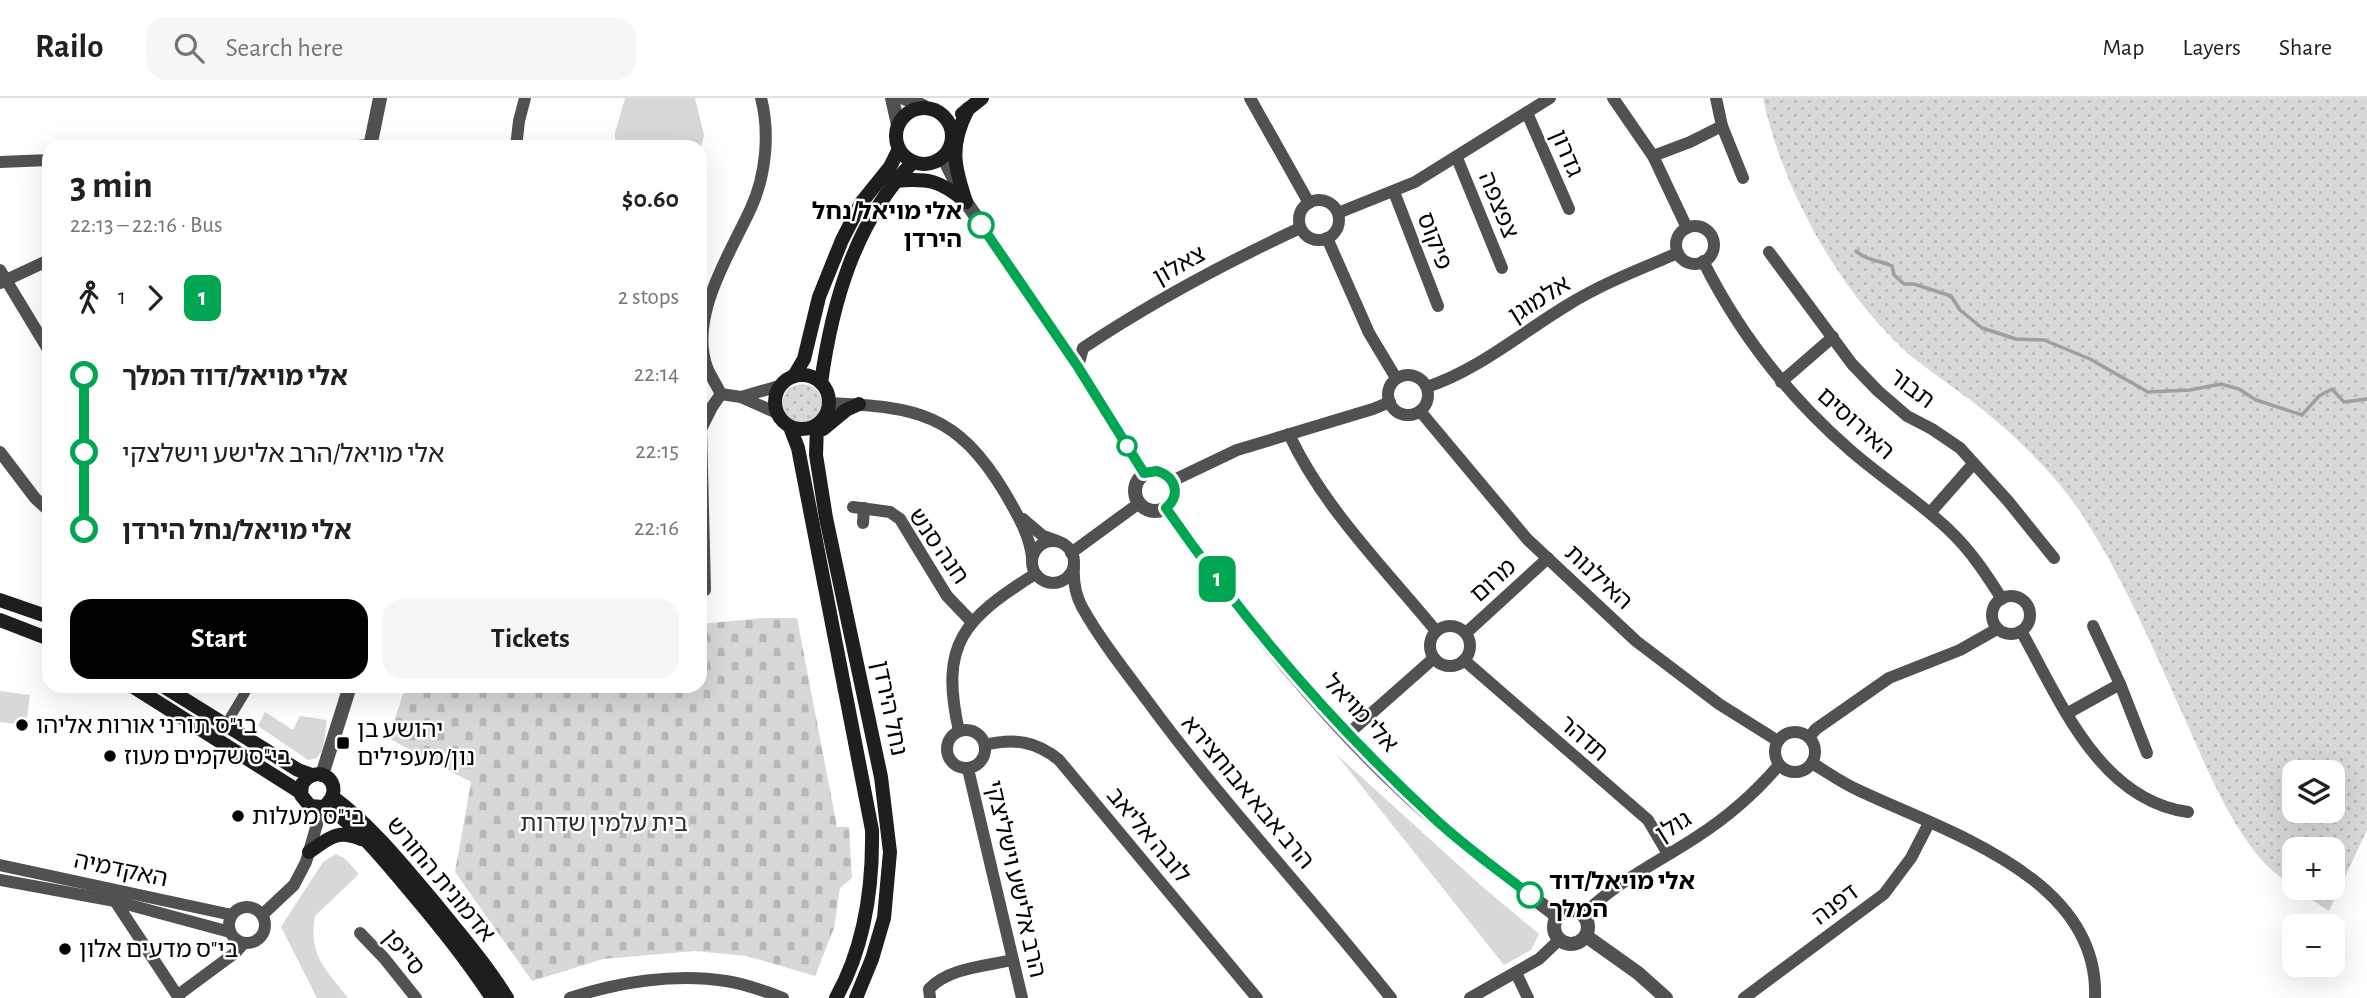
<!DOCTYPE html>
<html lang="en">
<head>
<meta charset="utf-8">
<style>
  :root { --surface:#fff; --page:#f6f6f6; --text:#202124; --muted:#757577; --line:#e0e0e0; --accent:#000 }
  body { margin:0; font-family:"Alegreya Sans","Noto Sans Hebrew",sans-serif; background:var(--page); color:var(--text); height:100vh; display:flex; flex-direction:column; font-size:26px; white-space:nowrap }
  * { box-sizing:border-box; margin:0 }
  p { font-size:23px; color:var(--muted) }
  .icon { flex:none; width:38px; height:38px; fill:none; stroke:currentColor; stroke-width:2; stroke-linecap:round; stroke-linejoin:round }
  .map { position:relative; flex:1; overflow:hidden }
  .side { position:absolute; left:42px; top:42px; width:665px; height:553px; display:flex; flex-direction:column; background:var(--surface); border-radius:21px; box-shadow:0 7px 28px #0002 }
  .side>* { flex:none }
  .badge { padding:0 14px; border-radius:10px; font-size:24px; line-height:46px }
  .controls { position:absolute; left:2282px; top:662px; display:grid; gap:14px }
  .controls a { display:grid; place-items:center; width:63px; height:63px; border-radius:14px; background:var(--surface); box-shadow:0 7px 28px #0002; font-size:35px }
  .map>.badge { position:absolute; translate:-50% -50%; box-shadow:0 0 0 4px #fff }
  .legs { display:flex; align-items:center; gap:10px; height:77px; padding:0 28px; font-size:23px }
  .legs p { margin-inline-start:auto }
  .overview { display:flex; align-items:center; justify-content:space-between; height:119px; padding:0 28px }
  h1 { font-size:38px; font-weight:600; line-height:52px }
  .primary-button { display:flex; gap:14px; margin-top:auto; padding:14px 28px }
  .primary-button a { flex:1; height:80px; border-radius:21px; background:var(--accent); color:#fff; font-size:28px; font-weight:600; line-height:80px; text-align:center }
  .primary-button a+a { background:var(--page); color:var(--text) }
  ul { padding:0 28px; list-style:none }
  li { display:flex; align-items:center; gap:24px; height:77px; font-size:26px }
  li i { display:grid; place-items:center; width:10px; height:100%; margin:0 9px; background:currentColor }
  li i::after { content:''; width:18px; height:18px; margin:-9px; border:5px solid; border-radius:50%; background:var(--surface) }
  li p { margin-inline-start:auto }
  li:first-child i { background:linear-gradient(#0000 50%,currentColor 0) }
  li:last-child i { background:linear-gradient(currentColor 50%,#0000 0) }
  header { display:flex; align-items:center; gap:42px; box-sizing:border-box; height:98px; padding:0 35px; background:var(--surface); border-bottom:2px solid var(--line) }
  header strong { font-size:33px }
  nav { display:flex; gap:38px; margin-inline-start:auto; font-size:24px }
  .search { width:490px; height:63px; background:var(--page); display:flex; align-items:center; gap:18px; box-sizing:border-box; padding:0 24px; border-radius:21px; color:var(--muted); font-size:26px }
  .map>svg:first-child { display:block }
  .grass { fill:url(#grass-dots); fill-rule:evenodd }
  .cemetery { fill:url(#cemetery-stones) }
  .park { fill:#d8d8d8 }
  .lines { fill:none; stroke-linecap:round; stroke-linejoin:round }
  .stream { stroke:#9f9f9f; stroke-width:3.5 }
  .pedestrian { stroke:#515151; stroke-width:10 }
  .minor { stroke:#515151; stroke-width:12 }
  .tertiary { stroke:#515151; stroke-width:14 }
  .secondary { stroke:#1e1e1e; stroke-width:14 }
  .line-1-casing { stroke:#fff; stroke-width:16 }
  .line-1 { stroke:#00a651; stroke-width:10 }
  .stop-1-dot { fill:#fff; stroke:#00a651; stroke-width:3.5 }
  .poi-dot { fill:#000; stroke:#fff; stroke-width:2.5 }
  .labels { text-anchor:middle; stroke-width:5; stroke-linejoin:round; paint-order:stroke }
  .street-label { font-size:24px; fill:#000; stroke:#fff }
  .stop-label { font-size:24px; font-weight:bold; fill:#000; stroke:#fff; text-anchor:end }
  .poi-label { font-size:24px; fill:#000; stroke:#fff; text-anchor:start }
  .park-label { font-size:24px; fill:#2f2f2f; stroke:#fff }
</style>
</head>
<body>
<header>
<strong>Railo</strong>
<div class="search"><svg class="icon" aria-label="search" viewBox="0 0 24 24"><circle cx="10" cy="10" r="6"/><path d="M15 15l6 6"/></svg>Search here</div>
<nav><a>Map</a><a>Layers</a><a>Share</a></nav>
</header>
<div class="map">
<svg width="2367" height="900" viewBox="0 0 2367 900">
  <defs>
    <pattern id="grass-dots" width="8" height="8" patternUnits="userSpaceOnUse" patternTransform="scale(1.75)"><rect width="8" height="8" fill="#d8d8d8"/><path d="M2 2h.1M6 6h.1" fill="none" stroke="#b8b8b8" stroke-width="1.8" stroke-linecap="round"/></pattern>
    <pattern id="cemetery-stones" width="16" height="16" patternUnits="userSpaceOnUse" patternTransform="scale(1.75)"><rect width="16" height="16" fill="#d8d8d8"/><path d="M2 7V4a2 2 0 0 1 4 0v3zM10 15v-3a2 2 0 0 1 4 0v3z" fill="#b8b8b8"/></pattern>
  </defs>
  <rect width="100%" height="100%" fill="#fff"/>
  <!-- grass -->
  <g class="grass">
    <path d="M1763 0H2367V732L2329 813C2305 797 2277 780 2258 758 2227 719 2208 673 2188 628 2155 555 2125 482 2081 415 2060 383 2025 347 1995 322 1969 299 1938 280 1911 258 1841 197 1782 91 1763 0ZM2294 674H2333V712H2294ZM2294 751H2333V789H2294Z"/>
    <circle cx="802" cy="306" r="20"/>
  </g>
  <!-- cemetery -->
  <path class="cemetery" d="M764 520H797L837 729H849L852 780 840 790 834 830 815 878 747 858 695 853 603 861 532 883 455 774 471 684 388 640 406 588H700V526Z"/>
  <!-- park -->
  <g class="park">
    <path d="M625 0H695L704 37 700 54V49H618V42L615 41V35Z"/>
    <path d="M0 593 30 597 26 627 0 624Z"/>
    <path d="M265 614 293 632 300 618 327 622 323 651 317 660 308 662 258 628Z"/>
    <path d="M1336 656 1485 791 1539 836 1531 852 1504 867Z"/>
    <path d="M336 756 344 760 359 776 315 818C308 858 326 871 348 900H317L281 829 323 764Z"/>
  </g>
  <g class="lines">
    <!-- stream -->
    <path class="stream" d="M1856 153C1867 163 1879 162 1892 168L1894 177 1904 186H1914L1951 198 1960 212 1982 230 2016 241 2044 242 2090 261 2148 294 2190 292 2221 286 2239 291 2256 302 2302 317 2319 298 2332 291 2344 304 2367 301"/>
    <!-- pedestrian -->
    <path class="pedestrian" d="M225 628 249 588"/>
    <!-- minor -->
    <g class="minor">
      <path d="M761 0C770 35 766 77 751 110 730 156 687 220 708 272 712 280 717 288 721 296L741 299 777 315"/>
      <path d="M1250 0 1309 105"/>
      <path d="M1613 0 1653 58 1687 130"/>
      <path d="M1716 0 1722 28 1743 80"/>
      <path d="M1527 15 1569 111"/>
      <path d="M345 49 370 47"/>
      <path d="M516 49 519 23 525 0"/>
      <path d="M1653 58 1690 44 1722 28"/>
      <path d="M1457 60 1502 170"/>
      <path d="M0 64 49 62"/>
      <path d="M1394 94 1438 208"/>
      <circle cx="1319" cy="122" r="20"/>
      <path d="M1338 115 1415 84 1550 0"/>
      <circle cx="1695" cy="147" r="19"/>
      <path d="M1327 140 1369 235 1396 280"/>
      <path d="M1769 154 1852 266 1878 293 1907 318 1932 331 1960 350 2008 403 2054 460"/>
      <path d="M1703 163C1739 235 1789 299 1850 352 1882 380 1919 403 1950 433 1971 453 1986 476 2002 501"/>
      <path d="M0 172 49 253"/>
      <path d="M0 185 49 162"/>
      <path d="M1078 269 1083 250C1152 204 1225 165 1300 130"/>
      <circle cx="1408" cy="297" r="20"/>
      <path d="M1781 284 1833 239"/>
      <path d="M1427 289C1478 272 1520 236 1566 208 1601 186 1640 171 1678 155"/>
      <path d="M741 299 779 288"/>
      <path d="M829 305C917 309 957 315 1005 395 1017 416 1029 435 1032 459"/>
      <path d="M1420 313 1527 441 1636 543 1719 606 1778 643"/>
      <path d="M1289 336C1322 408 1386 472 1436 533"/>
      <path d="M0 354 35 400 49 413"/>
      <path d="M1172 383 1237 352 1373 311 1390 304"/>
      <path d="M853 409 890 414 900 421 947 498 971 523"/>
      <path d="M1930 415 1973 366"/>
      <path d="M1023 421 1043 438 1057 443"/>
      <path d="M863 425 864 410"/>
      <circle cx="1053" cy="464" r="21"/>
      <path d="M1071 455 1138 406"/>
      <path d="M1074 468C1073 483 1075 496 1082 509 1101 543 1126 574 1149 605 1224 707 1312 800 1391 900"/>
      <path d="M705 492 701 331 712 309 721 296"/>
      <circle cx="2011" cy="517" r="19"/>
      <circle cx="1450" cy="548" r="20"/>
      <path d="M2093 528 2120 586 2147 655"/>
      <path d="M2021 533C2060 602 2099 702 2188 714"/>
      <path d="M1466 535 1548 460"/>
      <path d="M1464 562 1648 722 1668 756"/>
      <path d="M2068 615 2120 586"/>
      <circle cx="966" cy="651" r="19"/>
      <path d="M959 633C939 545 964 521 1035 476"/>
      <circle cx="1795" cy="654" r="20"/>
      <path d="M1348 636 1434 560"/>
      <path d="M1809 639 1816 631 1889 580 1960 552 1997 531"/>
      <path d="M985 647C1014 640 1036 643 1059 662L1257 900"/>
      <path d="M1812 665C1827 674 1842 685 1858 692 1946 734 2100 779 2095 900"/>
      <path d="M968 671 1022 900"/>
      <path d="M0 767 232 817"/>
      <path d="M0 782 115 803 230 834"/>
      <path d="M115 803 179 900"/>
      <circle cx="247" cy="827" r="18"/>
      <path d="M262 817 294 787 306 764 322 709"/>
      <path d="M1583 817C1617 783 1659 764 1698 738 1729 718 1756 694 1779 667"/>
      <path d="M360 835 384 860 416 900"/>
      <path d="M1516 875 1528 900"/>
      <path d="M178 897 235 855 244 845"/>
      <path d="M570 900C618 884 675 875 726 883 745 886 765 893 783 900"/>
      <path d="M930 900 929 891C948 870 986 868 1012 862"/>
      <path d="M1470 900 1539 861 1560 841"/>
      <path d="M1744 900 1884 796 1911 760 1929 725"/>
    </g>
    <!-- tertiary -->
    <g class="tertiary">
      <path d="M892 0 898 27"/>
      <path d="M904 0 923 8"/>
      <path d="M370 49 380 0"/>
      <path d="M943 59 966 104 1078 269 1145 375"/>
      <circle cx="1155" cy="393" r="20"/>
      <path d="M1166 410C1245 522 1332 633 1436 723 1475 756 1516 787 1557 818"/>
      <path d="M322 677 350 588"/>
      <circle cx="1571" cy="829" r="17"/>
      <path d="M1586 838 1638 875 1666 900"/>
    </g>
    <!-- secondary -->
    <g class="secondary">
      <circle cx="924" cy="38" r="28"/>
      <path d="M962 16 982 0"/>
      <path d="M895 83C928 80 940 82 966 104"/>
      <path d="M966 104C954 66 949 48 968 11"/>
      <circle cx="802" cy="304" r="27"/>
      <path d="M794 278 804 261 819 199 842 142 861 105 890 69 899 51"/>
      <path d="M821 285C832 205 855 123 913 64"/>
      <path d="M817 327 816 357 826 420 881 679 890 754 884 820 872 861 856 900"/>
      <path d="M790 329 798 350 872 732C873 789 864 850 836 900"/>
      <path d="M823 331 846 312 859 306"/>
      <path d="M0 502 49 519"/>
      <path d="M0 522 49 541"/>
      <path d="M132 588 300 694"/>
      <path d="M163 588 298 672 312 677"/>
      <path d="M333 699C372 728 403 767 435 805 460 836 486 866 507 900"/>
      <path d="M322 709 310 708 301 697 302 686C319 662 347 687 326 707 359 731 384 762 410 793 439 827 467 862 492 900"/>
      <path d="M309 754C329 740 337 731 361 741"/>
    </g>
  </g>
  <g class="lines">
    <defs>
      <path id="line-1" d="M981 127 1078 269 1144 375 1157 373C1176 379 1181 397 1166 410 1244 523 1333 627 1434 720 1464 748 1498 772 1530 797"/>
    </defs>
    <!-- line-1 casing -->
    <use href="#line-1" class="line-1-casing"/>
    <!-- line-1 -->
    <use href="#line-1" class="line-1"/>
  </g>
  <!-- markers -->
  <g class="stop-1-dot">
    <circle cx="981" cy="127" r="12"/>
    <circle cx="1127" cy="348" r="9"/>
    <circle cx="1530" cy="797" r="12"/>
  </g>
  <g class="poi-dot">
    <circle cx="22" cy="627" r="7"/>
    <rect x="336" y="638" width="14" height="14" rx="3.5"/>
    <circle cx="110" cy="658" r="7"/>
    <circle cx="238" cy="718" r="7"/>
    <circle cx="65" cy="851" r="7"/>
  </g>
  <g class="labels">
    <!-- street labels -->
    <g class="street-label">
      <text transform="translate(1567 55) rotate(67)" y="8">גדרון</text>
      <text transform="translate(1499 107) rotate(68)" y="8">צפצפה</text>
      <text transform="translate(1435 143) rotate(69)" y="8">פיקוס</text>
      <text transform="translate(1179 167) rotate(-29)" y="8">צאלון</text>
      <text transform="translate(1539 201) rotate(-32)" y="8">אלמוגן</text>
      <text transform="translate(1912 290) rotate(37)" y="8">תבור</text>
      <text transform="translate(1856 325) rotate(42)" y="8">האירוסים</text>
      <text transform="translate(939 448) rotate(55)" y="8">חנה סנש</text>
      <text transform="translate(1599 479) rotate(43)" y="8">האילנות</text>
      <text transform="translate(1493 482) rotate(-42)" y="8">מרום</text>
      <text transform="translate(890 610) rotate(78)" y="8">נחל הירדן</text>
      <text transform="translate(1361 615) rotate(47)" y="8">אלי מויאל</text>
      <text transform="translate(1584 640) rotate(41)" y="8">תדהר</text>
      <text transform="translate(1248 694) rotate(50)" y="8">הרב אבא אבוחצירא</text>
      <text transform="translate(1673 728) rotate(-32)" y="8">גולן</text>
      <text transform="translate(1149 737) rotate(50)" y="8">לובה אליאב</text>
      <text transform="translate(121 771) rotate(12)" y="8">האקדמיה</text>
      <text transform="translate(441 781) rotate(50)" y="8">אדמונית החורש</text>
      <text transform="translate(1016 781) rotate(77)" y="8">הרב אלישע וישליצקי</text>
      <text transform="translate(1835 806) rotate(-37)" y="8">דפנה</text>
      <text transform="translate(404 854) rotate(50)" y="8">סייפן</text>
    </g>
    <!-- stop labels -->
    <g class="stop-label">
      <text x="962" y="121">אלי מויאל/נחל<tspan x="962" dy="28">הירדן</tspan></text>
      <text x="1549" y="791" text-anchor="start">אלי מויאל/דוד<tspan x="1549" dy="28">המלך</tspan></text>
    </g>
    <!-- poi labels -->
    <g class="poi-label">
      <text x="36" y="635">בי"ס תורני אורות אליהו</text>
      <text x="357" y="639">יהושע בן<tspan x="357" dy="28">נון/מעפילים</tspan></text>
      <text x="124" y="666">בי"ס שקמים מעוז</text>
      <text x="252" y="726">בי"ס מעלות</text>
      <text x="79" y="859">בי"ס מדעים אלון</text>
    </g>
    <!-- park labels -->
    <g class="park-label">
      <text x="604" y="733">בית עלמין שדרות</text>
    </g>
  </g>
</svg>
<div class="controls">
<a><svg class="icon" aria-label="layers" viewBox="0 0 24 24"><path d="M12 4l9 5-9 5-9-5zM3 14l9 5 9-5"/></svg></a>
<a>+</a>
<a>−</a>
</div>
<b class="badge" style="left:1217px;top:481px;background:#00a651;color:#fff">1</b>
<section class="side">
<div class="overview"><div><h1>3 min</h1><p>22:13 – 22:16 · Bus</p></div><b>$0.60</b></div>
<div class="legs"><svg class="icon" aria-label="walk" viewBox="0 0 24 24"><circle cx="13" cy="4" r="2"/><path d="M13 8l-2 6 4 7M11 14l-3 7M7 12l3-4h3l4 4"/></svg>1<svg class="icon" aria-label="forward" viewBox="0 0 24 24"><path d="M9 5l7 7-7 7"/></svg><b class="badge" style="background:#00a651;color:#fff">1</b><p>2 stops</p></div>
<ul>
<li><i style="color:#00a651"></i><b>אלי מויאל/דוד המלך</b><p>22:14</p></li>
<li><i style="color:#00a651"></i><span>אלי מויאל/הרב אלישע וישלצקי</span><p>22:15</p></li>
<li><i style="color:#00a651"></i><b>אלי מויאל/נחל הירדן</b><p>22:16</p></li>
</ul>
<div class="primary-button"><a>Start</a><a>Tickets</a></div>
</section>
</div>
</body>
</html>
